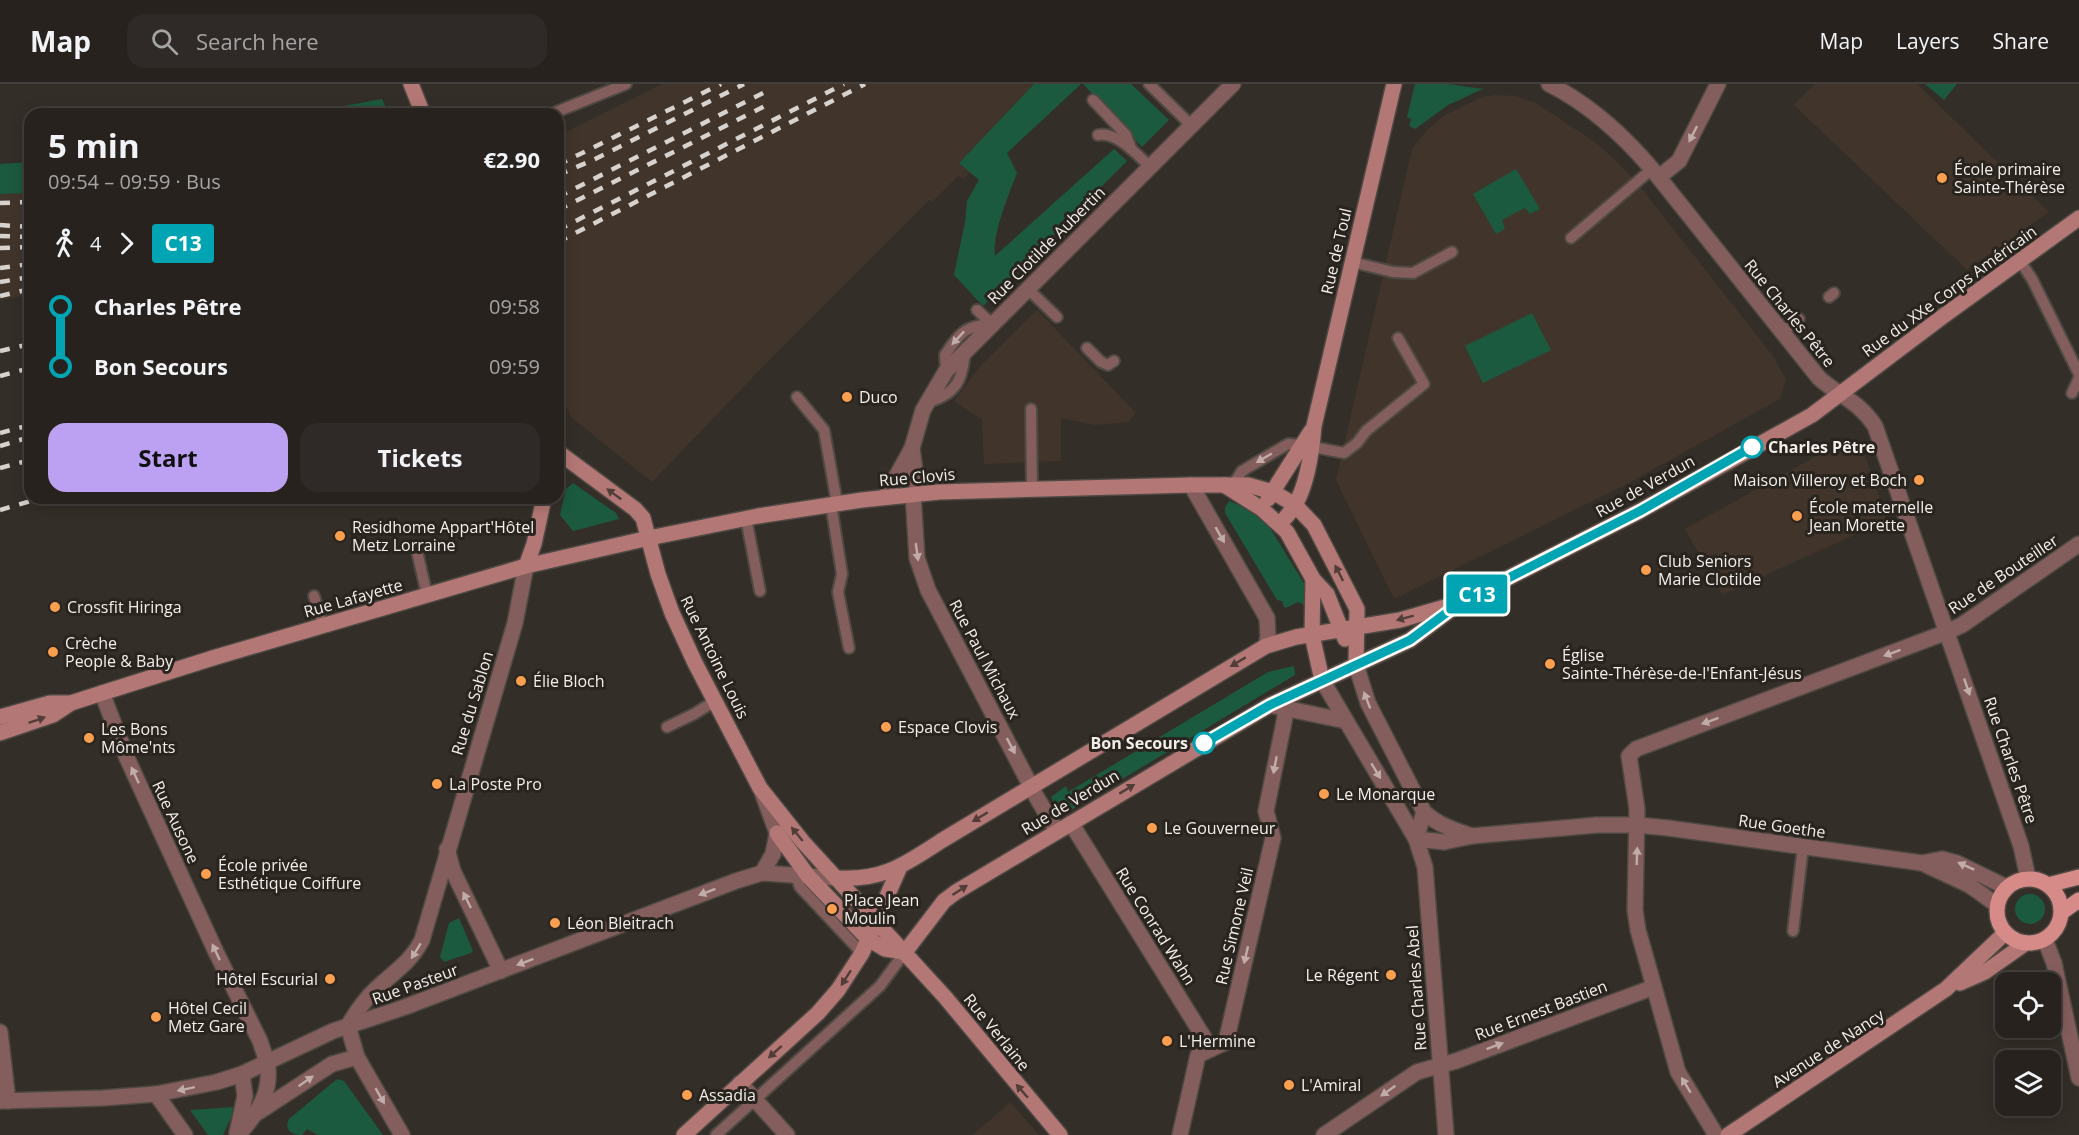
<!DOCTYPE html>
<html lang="en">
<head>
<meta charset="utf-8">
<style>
  :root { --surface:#27221e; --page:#2f2a27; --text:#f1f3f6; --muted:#a4a4a4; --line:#433f3c; --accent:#bca0f2 }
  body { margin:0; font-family:"Open Sans",sans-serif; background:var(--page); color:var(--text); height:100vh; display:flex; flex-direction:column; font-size:22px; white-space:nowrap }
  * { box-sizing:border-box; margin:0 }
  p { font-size:20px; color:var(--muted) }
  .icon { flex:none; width:33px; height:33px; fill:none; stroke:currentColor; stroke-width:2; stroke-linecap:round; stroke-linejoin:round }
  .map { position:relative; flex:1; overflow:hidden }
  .side { position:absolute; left:24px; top:24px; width:540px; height:396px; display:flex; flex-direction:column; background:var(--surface); border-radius:18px; box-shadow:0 3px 15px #0003,0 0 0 2px var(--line) }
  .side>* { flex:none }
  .badge { padding:0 12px; border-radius:4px; font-size:21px; line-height:39px }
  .tools { position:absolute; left:1995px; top:888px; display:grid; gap:12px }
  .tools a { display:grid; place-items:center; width:66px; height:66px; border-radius:12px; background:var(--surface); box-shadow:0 3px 15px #0003,0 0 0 2px var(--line); font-size:30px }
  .map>.badge { position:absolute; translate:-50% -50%; box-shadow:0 0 0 3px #fff }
  .legs { display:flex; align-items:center; gap:9px; height:66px; padding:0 24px; font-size:20px }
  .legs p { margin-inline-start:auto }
  .head { display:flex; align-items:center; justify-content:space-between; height:102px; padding:0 24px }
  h1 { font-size:33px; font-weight:700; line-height:45px }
  .button { display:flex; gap:12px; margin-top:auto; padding:12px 24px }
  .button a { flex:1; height:69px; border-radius:18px; background:var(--accent); color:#111; font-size:24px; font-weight:700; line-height:69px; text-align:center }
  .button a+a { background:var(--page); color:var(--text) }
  ul { padding:0 24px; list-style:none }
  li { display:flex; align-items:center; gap:21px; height:60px; font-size:22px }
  li i { display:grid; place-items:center; width:9px; height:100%; margin:0 8px; background:currentColor }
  li i::after { content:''; width:15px; height:15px; margin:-8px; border:4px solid; border-radius:50%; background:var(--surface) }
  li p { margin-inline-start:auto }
  li:first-child i { background:linear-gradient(#0000 50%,currentColor 0) }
  li:last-child i { background:linear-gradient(currentColor 50%,#0000 0) }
  header { display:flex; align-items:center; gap:36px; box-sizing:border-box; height:84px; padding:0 30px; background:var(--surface); border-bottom:2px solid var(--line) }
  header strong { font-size:28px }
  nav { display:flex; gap:33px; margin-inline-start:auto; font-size:21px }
  .search { width:420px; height:54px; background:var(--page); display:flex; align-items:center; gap:15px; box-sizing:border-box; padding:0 21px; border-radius:18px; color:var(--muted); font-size:22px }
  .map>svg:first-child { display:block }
  .built { fill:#41352b }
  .green { fill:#1b5a3e }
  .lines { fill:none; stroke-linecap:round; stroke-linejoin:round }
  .service-casing { stroke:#4f4943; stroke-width:14 }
  .pedestrian-casing { stroke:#4f4943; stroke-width:18 }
  .minor-casing { stroke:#4f4943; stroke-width:18 }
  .tertiary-casing { stroke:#4f4943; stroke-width:18 }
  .secondary-casing { stroke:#4f4943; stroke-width:18 }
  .primary-casing { stroke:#4f4943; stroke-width:18 }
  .service { stroke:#845e5c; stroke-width:10 }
  .pedestrian { stroke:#845e5c; stroke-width:15 }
  .minor { stroke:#845e5c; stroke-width:15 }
  .tertiary { stroke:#845e5c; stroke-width:15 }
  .secondary { stroke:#b37875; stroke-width:15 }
  .primary { stroke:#d78b88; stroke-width:15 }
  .rail { stroke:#d7d2ce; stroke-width:4.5; stroke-dasharray:10 10; stroke-linecap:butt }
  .oneway { fill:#c0adaa }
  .oneway2 { fill:#533d39 }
  .line-1-casing { stroke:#fff; stroke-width:14 }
  .line-1 { stroke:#00a4b2; stroke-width:9 }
  .poi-dot { fill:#fa9f4f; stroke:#2a241f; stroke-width:2 }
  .stop-1-dot { fill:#fff; stroke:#00a4b2; stroke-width:3 }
  .labels { text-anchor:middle; stroke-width:6; stroke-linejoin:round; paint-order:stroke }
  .poi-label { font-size:16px; fill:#f2eeea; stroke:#2a241f; text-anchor:start }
  .street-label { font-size:16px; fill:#f2eeea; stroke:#2a241f }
  .stop-label { font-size:16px; font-weight:bold; fill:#f2eeea; stroke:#2a241f; text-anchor:start }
</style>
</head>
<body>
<header>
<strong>Map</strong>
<div class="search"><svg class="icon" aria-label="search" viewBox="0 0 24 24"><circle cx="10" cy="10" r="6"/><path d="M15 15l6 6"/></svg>Search here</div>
<nav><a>Map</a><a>Layers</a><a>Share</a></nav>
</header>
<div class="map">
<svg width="2079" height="1051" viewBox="0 0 2079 1051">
  <rect width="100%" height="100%" fill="#342e28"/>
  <!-- built -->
  <g class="built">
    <path d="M663 0H1034L959 79 970 88 963 95 958 92 932 118 929 116 779 266 652 398 571 333 558 303V52Z"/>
    <path d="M1815 0H1917L2049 128 1967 186 1794 21Z"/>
    <path d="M1493 11 1515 12 1536 19 1595 58 1615 76 1634 95 1773 272 1786 296 1780 315 1623 402 1394 515 1336 396 1412 65 1427 46 1445 31 1480 14Z"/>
    <path d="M30 109V211L0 216V110Z"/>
    <path d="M1037 226 1136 329 1128 338 1094 341 1061 334V377L984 380 982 336 954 317 982 280Z"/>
    <path d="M1847 355 1861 360 1887 436 1722 511 1685 445Z"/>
    <path d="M1010 1018 1039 1051H972L1002 1026Z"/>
  </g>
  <!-- green -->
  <g class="green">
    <path d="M1034 0H1081L1007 69 1017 89C1009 110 992 150 995 172L1114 65 1127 77 983 222 954 191 965 138 967 117 979 96 959 79Z"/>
    <path d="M1083 0H1131L1169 36 1142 63Z"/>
    <path d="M1415 0H1448L1483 5 1448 21 1415 45 1409 42 1411 35 1407 33Z"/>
    <path d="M1925 0H1957L1944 16Z"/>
    <path d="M382 15 389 30H300Z"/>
    <path d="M30 78V109L0 110V80Z"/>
    <path d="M1516 85 1540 125 1530 130 1525 124 1502 136 1505 145 1496 150 1473 110Z"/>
    <path d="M1532 229 1551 266 1483 299 1465 262Z"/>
    <path d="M573 399 616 429 619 435 573 447 560 431 566 405Z"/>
    <path d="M1229 417 1250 426 1270 444 1305 501 1307 515 1304 521 1298 518 1286 524 1284 523 1282 517 1277 516 1225 429V424Z"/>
    <path d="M1294 582 1295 591 1061 732H1055L1052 729 1056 726 1051 713 1066 702 1068 708 1268 588Z"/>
    <circle cx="2030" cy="825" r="15"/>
    <path d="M459 834 473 867 471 869 444 878 440 873 449 839Z"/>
    <path d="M337 995 344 997 383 1051H318L307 1045 302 1051C295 1051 288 1049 287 1041L289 1035Z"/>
    <path d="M233 1023 232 1031 223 1051H208L190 1026Z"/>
  </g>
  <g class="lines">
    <defs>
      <g id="service">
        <path d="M1149 0 1191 41"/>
        <path d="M1093 16 1126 51 1131 64"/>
        <path d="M551 30 626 0"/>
        <path d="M1098 51C1116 47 1138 71 1150 83"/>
        <path d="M1571 154 1652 85"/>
        <path d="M2020 177 2032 195 2079 290"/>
        <path d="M1352 178 1393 188 1413 189 1452 168"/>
        <path d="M1028 205 1057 233"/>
        <path d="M1829 213 1834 209"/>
        <path d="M977 226 992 240"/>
        <path d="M1782 248 1799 235"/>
        <path d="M1087 264 1101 278 1108 281 1114 277"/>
        <path d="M946 287 945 271C959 250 965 241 992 240"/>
        <path d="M2072 309 2079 294"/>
        <path d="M797 313 824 346 837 419"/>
        <path d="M928 318C957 310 963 295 965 266"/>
        <path d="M1031 325 1032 404"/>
        <path d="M1233 401 1242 387 1288 360 1303 361 1344 369 1357 359 1366 347 1424 300 1398 254"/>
        <path d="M831 420 842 490 838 508 849 564"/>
        <path d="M746 434 760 507"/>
        <path d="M416 463 427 511"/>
        <path d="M314 512 323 542"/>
        <path d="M667 643 694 630 715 617"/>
        <path d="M795 790 800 803 862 869"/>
        <path d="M1793 847 1803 763"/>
        <path d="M716 1051 880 902 905 868"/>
      </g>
      <g id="pedestrian">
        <path d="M1071 739 1211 965"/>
        <path d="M1180 1051 1198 971 1226 958 1273 754 1266 727 1285 633V624"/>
      </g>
      <g id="minor">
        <path d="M1549 0C1589 20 1623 51 1652 85L1819 294C1840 313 1859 317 1875 342L2021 762 2028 794"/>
        <path d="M1659 93 1679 77 1718 0"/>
        <path d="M912 364 918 410"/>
        <path d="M1191 401 1267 534 1268 553 1266 562"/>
        <path d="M913 410 917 474 928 506 1037 714 1057 747"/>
        <path d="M885 413 912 364 923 326 946 287 1233 0"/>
        <path d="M102 609 127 674 216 868 260 957 267 978"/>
        <path d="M1424 728 1416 755 1425 783 1446 1051"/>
        <path d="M447 765 453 787 501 887"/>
        <path d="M2045 856 2054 879 2079 994"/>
        <path d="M0 948 8 1017"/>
        <path d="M740 999 787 1051"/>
        <path d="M156 1010 185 1051"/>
        <path d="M1324 1051 1417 988 1456 977 1654 903"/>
        <path d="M1716 1051 1678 988 1638 846 1635 826 1637 725 1629 672 1636 665 1947 548 1962 541 2079 460"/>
      </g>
      <g id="tertiary">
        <path d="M1356 581 1368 619 1424 728C1438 741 1454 746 1472 752"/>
        <path d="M1322 596 1416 755 1444 758 1472 752 1597 741H1637L1668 744 1922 779 1969 801 1997 821"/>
        <path d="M1270 621 1346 637"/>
        <path d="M762 708 777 749 773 770 762 789"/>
        <path d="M1922 779 1942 775 1957 779 2006 803"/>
        <path d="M348 942C356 928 365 915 377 904 394 888 411 878 422 856L515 539 526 482"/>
        <path d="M348 942 357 973 402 1051"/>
        <path d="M0 1017 103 1014 156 1010 217 998 242 990 333 947 405 923 736 797 762 789 836 794"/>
        <path d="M257 1029 332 980 357 973"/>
        <path d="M237 1049 245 1012 242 990"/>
        <path d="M238 1051C257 1030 273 1008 267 978"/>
      </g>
      <g id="secondary">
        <path d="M411 0 423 30"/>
        <path d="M558 368 635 425 643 434 658 490 672 529 695 579 760 704 803 758 945 913 1060 1051"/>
        <path d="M1224 401 1262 425 1287 448 1313 495 1327 510 1345 555"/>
        <path d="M1268 415 1311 347"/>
        <path d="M1280 440C1285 434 1291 428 1295 421 1308 399 1312 367 1314 342L1394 0"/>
        <path d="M526 482 534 460 544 414"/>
        <path d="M1313 495 1312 551 1322 596"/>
        <path d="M0 633 50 619H71"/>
        <path d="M0 649 53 631 71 619 102 609 216 573 526 482 649 454 758 432 862 416 939 408 1191 401H1248L1273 408 1295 421 1314 441 1357 525 1356 581"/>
        <path d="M777 749 808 792 868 855 885 865 905 868"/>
        <path d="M836 794C883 797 904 781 941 757L1266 562 1296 553 1400 536 1452 521"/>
        <path d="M905 868 944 817 956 808 1270 621 1410 556 1461 518 1640 427 1812 331 1942 233 2079 134"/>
        <path d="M1960 899 1985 888 2026 859"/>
        <path d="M684 1051 818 929 838 906 862 869 899 785"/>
        <path d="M1728 1051 1946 905 2005 849"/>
      </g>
      <g id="primary">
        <circle cx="2029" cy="827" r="32"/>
        <path d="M2048 801 2079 793"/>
        <path d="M2062 828 2079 816"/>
      </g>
    </defs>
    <!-- service casing -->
    <use href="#service" class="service-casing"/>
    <!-- pedestrian casing -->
    <use href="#pedestrian" class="pedestrian-casing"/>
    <!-- minor casing -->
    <use href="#minor" class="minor-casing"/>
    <!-- tertiary casing -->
    <use href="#tertiary" class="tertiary-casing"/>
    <!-- secondary casing -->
    <use href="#secondary" class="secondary-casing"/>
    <!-- primary casing -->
    <use href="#primary" class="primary-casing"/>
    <!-- service -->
    <use href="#service" class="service"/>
    <!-- pedestrian -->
    <use href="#pedestrian" class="pedestrian"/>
    <!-- minor -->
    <use href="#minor" class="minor"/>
    <!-- tertiary -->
    <use href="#tertiary" class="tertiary"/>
    <!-- secondary -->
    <use href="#secondary" class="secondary"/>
    <!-- primary -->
    <use href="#primary" class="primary"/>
    <!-- rail -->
    <g class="rail">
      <path d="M558 81 721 0"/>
      <path d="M558 91 593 76 744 0"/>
      <path d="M558 113 765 8"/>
      <path d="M0 119 30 118"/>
      <path d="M558 126 771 19"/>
      <path d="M0 141 30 143"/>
      <path d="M558 146 844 0"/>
      <path d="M0 152 30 153"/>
      <path d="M558 158 865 0"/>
      <path d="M0 164 30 163"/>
      <path d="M0 184 30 180"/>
      <path d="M0 198 30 193"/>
      <path d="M0 212 30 205"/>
      <path d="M0 267 30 260"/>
      <path d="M0 292 30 284"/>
      <path d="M0 349 30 341"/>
      <path d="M0 362 30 353"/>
      <path d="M0 384 30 376"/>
      <path d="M0 426 41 414"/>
    </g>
  </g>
  <!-- one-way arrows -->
  <defs><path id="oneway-solid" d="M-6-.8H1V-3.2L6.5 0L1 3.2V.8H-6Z" transform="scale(1.5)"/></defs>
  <g class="oneway">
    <use href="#oneway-solid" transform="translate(1693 50) rotate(117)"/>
    <use href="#oneway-solid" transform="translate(958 254) rotate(133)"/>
    <use href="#oneway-solid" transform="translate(1264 374) rotate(150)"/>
    <use href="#oneway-solid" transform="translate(1220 451) rotate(60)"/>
    <use href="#oneway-solid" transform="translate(917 468) rotate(82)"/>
    <use href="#oneway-solid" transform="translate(1892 569) rotate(160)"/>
    <use href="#oneway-solid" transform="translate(1967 603) rotate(71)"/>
    <use href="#oneway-solid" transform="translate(1367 616) rotate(-111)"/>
    <use href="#oneway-solid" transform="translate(1710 637) rotate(160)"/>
    <use href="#oneway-solid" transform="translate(1011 662) rotate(62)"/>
    <use href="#oneway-solid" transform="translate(1275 681) rotate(101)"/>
    <use href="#oneway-solid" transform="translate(1376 687) rotate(59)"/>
    <use href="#oneway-solid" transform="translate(135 691) rotate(-115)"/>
    <use href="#oneway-solid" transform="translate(1637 772) rotate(-88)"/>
    <use href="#oneway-solid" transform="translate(1966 782) rotate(-156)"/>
    <use href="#oneway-solid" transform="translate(707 808) rotate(159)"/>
    <use href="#oneway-solid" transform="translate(467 816) rotate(-116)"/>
    <use href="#oneway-solid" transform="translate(416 867) rotate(122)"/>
    <use href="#oneway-solid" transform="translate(216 868) rotate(-115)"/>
    <use href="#oneway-solid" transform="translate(1246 871) rotate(103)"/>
    <use href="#oneway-solid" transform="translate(525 878) rotate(159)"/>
    <use href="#oneway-solid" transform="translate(1495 962) rotate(-21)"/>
    <use href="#oneway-solid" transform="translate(306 997) rotate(-35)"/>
    <use href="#oneway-solid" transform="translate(1686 1001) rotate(-121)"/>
    <use href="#oneway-solid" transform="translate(186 1005) rotate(168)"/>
    <use href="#oneway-solid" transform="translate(1388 1007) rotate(145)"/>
    <use href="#oneway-solid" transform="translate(380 1012) rotate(60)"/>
  </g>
  <g class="oneway2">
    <use href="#oneway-solid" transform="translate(614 410) rotate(-144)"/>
    <use href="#oneway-solid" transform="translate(1339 489) rotate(-117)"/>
    <use href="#oneway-solid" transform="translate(1405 534) rotate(165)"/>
    <use href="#oneway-solid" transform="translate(1238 578) rotate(149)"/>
    <use href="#oneway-solid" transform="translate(37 636) rotate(-19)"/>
    <use href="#oneway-solid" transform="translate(1127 705) rotate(-31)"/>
    <use href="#oneway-solid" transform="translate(980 733) rotate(149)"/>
    <use href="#oneway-solid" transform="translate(797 750) rotate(-129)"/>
    <use href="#oneway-solid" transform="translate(960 806) rotate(-33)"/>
    <use href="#oneway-solid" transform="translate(846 894) rotate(123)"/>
    <use href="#oneway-solid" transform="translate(775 968) rotate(138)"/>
    <use href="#oneway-solid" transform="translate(1022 1007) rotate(-131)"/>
  </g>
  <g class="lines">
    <defs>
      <path id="line-1" d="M1204 659 1270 621 1410 556 1461 518 1640 427 1752 363"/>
    </defs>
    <!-- line-1 casing -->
    <use href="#line-1" class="line-1-casing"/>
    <!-- line-1 -->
    <use href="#line-1" class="line-1"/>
  </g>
  <!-- markers -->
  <g class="poi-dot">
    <circle cx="1942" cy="94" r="6"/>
    <circle cx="847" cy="313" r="6"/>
    <circle cx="1919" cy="396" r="6"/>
    <circle cx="1797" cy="432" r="6"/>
    <circle cx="340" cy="452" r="6"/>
    <circle cx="1646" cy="486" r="6"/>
    <circle cx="55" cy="523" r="6"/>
    <circle cx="53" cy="568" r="6"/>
    <circle cx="1550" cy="580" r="6"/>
    <circle cx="521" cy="597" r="6"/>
    <circle cx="886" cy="643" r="6"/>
    <circle cx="89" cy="654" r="6"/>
    <circle cx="437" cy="700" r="6"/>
    <circle cx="1324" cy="710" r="6"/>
    <circle cx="1152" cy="744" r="6"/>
    <circle cx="206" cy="790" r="6"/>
    <circle cx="832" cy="825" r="6"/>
    <circle cx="555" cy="839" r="6"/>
    <circle cx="1391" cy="891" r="6"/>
    <circle cx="330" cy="895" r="6"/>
    <circle cx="156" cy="933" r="6"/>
    <circle cx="1167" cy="957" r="6"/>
    <circle cx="1289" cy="1001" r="6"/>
    <circle cx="687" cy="1011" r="6"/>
  </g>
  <g class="stop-1-dot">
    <circle cx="1752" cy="363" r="10"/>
    <circle cx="1204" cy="659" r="10"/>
  </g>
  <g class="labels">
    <!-- poi labels -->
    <g class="poi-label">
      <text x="1954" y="91">École primaire<tspan x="1954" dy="18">Sainte-Thérèse</tspan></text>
      <text x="859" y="319">Duco</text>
      <text x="1907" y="402" text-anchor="end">Maison Villeroy et Boch</text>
      <text x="1809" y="429">École maternelle<tspan x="1809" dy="18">Jean Morette</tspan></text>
      <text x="352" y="449">Residhome Appart'Hôtel<tspan x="352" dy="18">Metz Lorraine</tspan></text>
      <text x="1658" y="483">Club Seniors<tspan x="1658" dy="18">Marie Clotilde</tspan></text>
      <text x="67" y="529">Crossfit Hiringa</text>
      <text x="65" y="565">Crèche<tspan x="65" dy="18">People &amp; Baby</tspan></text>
      <text x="1562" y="577">Église<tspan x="1562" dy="18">Sainte-Thérèse-de-l'Enfant-Jésus</tspan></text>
      <text x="533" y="603">Élie Bloch</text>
      <text x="898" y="649">Espace Clovis</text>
      <text x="101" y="651">Les Bons<tspan x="101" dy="18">Môme'nts</tspan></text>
      <text x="449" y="706">La Poste Pro</text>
      <text x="1336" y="716">Le Monarque</text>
      <text x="1164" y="750">Le Gouverneur</text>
      <text x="218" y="787">École privée<tspan x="218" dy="18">Esthétique Coiffure</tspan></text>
      <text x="844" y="822">Place Jean<tspan x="844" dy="18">Moulin</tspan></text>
      <text x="567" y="845">Léon Bleitrach</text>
      <text x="1379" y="897" text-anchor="end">Le Régent</text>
      <text x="318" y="901" text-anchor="end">Hôtel Escurial</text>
      <text x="168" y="930">Hôtel Cecil<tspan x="168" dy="18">Metz Gare</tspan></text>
      <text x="1179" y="963">L'Hermine</text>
      <text x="1301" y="1007">L'Amiral</text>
      <text x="699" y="1017">Assadia</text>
    </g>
    <!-- street labels -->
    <g class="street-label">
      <text transform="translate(1046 161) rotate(-45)" y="6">Rue Clotilde Aubertin</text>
      <text transform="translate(1336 167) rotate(-77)" y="6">Rue de Toul</text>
      <text transform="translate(1949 207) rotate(-36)" y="6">Rue du XXe Corps Américain</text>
      <text transform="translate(1790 229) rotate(51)" y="6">Rue Charles Pêtre</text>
      <text transform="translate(917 393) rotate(-5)" y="6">Rue Clovis</text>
      <text transform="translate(1645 402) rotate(-29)" y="6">Rue de Verdun</text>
      <text transform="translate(2003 490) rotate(-34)" y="6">Rue de Bouteiller</text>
      <text transform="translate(353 514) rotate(-16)" y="6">Rue Lafayette</text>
      <text transform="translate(715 573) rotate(64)" y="6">Rue Antoine Louis</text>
      <text transform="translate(985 575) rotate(62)" y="6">Rue Paul Michaux</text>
      <text transform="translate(472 619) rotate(-73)" y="6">Rue du Sablon</text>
      <text transform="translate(2011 676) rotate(71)" y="6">Rue Charles Pêtre</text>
      <text transform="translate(1070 718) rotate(-31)" y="6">Rue de Verdun</text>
      <text transform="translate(176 738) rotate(65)" y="6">Rue Ausone</text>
      <text transform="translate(1782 742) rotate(8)" y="6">Rue Goethe</text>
      <text transform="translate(1156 842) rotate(58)" y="6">Rue Conrad Wahn</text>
      <text transform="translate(1234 842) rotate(-77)" y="6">Rue Simone Veil</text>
      <text transform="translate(415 900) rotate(-20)" y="6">Rue Pasteur</text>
      <text transform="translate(1416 904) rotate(-94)" y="6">Rue Charles Abel</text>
      <text transform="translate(1541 926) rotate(-21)" y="6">Rue Ernest Bastien</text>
      <text transform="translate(997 948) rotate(51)" y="6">Rue Verlaine</text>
      <text transform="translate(1828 964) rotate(-33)" y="6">Avenue de Nancy</text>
    </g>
    <!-- stop labels -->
    <g class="stop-label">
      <text x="1768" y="369">Charles Pêtre</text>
      <text x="1188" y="665" text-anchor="end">Bon Secours</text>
    </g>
  </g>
</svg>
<div class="tools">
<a><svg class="icon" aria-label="locate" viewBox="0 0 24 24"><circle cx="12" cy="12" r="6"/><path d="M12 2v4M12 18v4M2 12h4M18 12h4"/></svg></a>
<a><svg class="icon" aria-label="layers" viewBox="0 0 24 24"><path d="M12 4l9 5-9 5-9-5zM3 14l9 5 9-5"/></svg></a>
</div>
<b class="badge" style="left:1477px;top:510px;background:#00a4b2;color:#fff">C13</b>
<section class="side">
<div class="head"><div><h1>5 min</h1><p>09:54 – 09:59 · Bus</p></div><b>€2.90</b></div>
<div class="legs"><svg class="icon" aria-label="walk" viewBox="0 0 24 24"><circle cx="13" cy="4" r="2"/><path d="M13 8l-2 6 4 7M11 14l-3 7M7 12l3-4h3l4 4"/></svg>4<svg class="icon" aria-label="forward" viewBox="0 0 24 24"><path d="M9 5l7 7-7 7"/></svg><b class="badge" style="background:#00a4b2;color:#fff">C13</b></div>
<ul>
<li><i style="color:#00a4b2"></i><b>Charles Pêtre</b><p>09:58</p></li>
<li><i style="color:#00a4b2"></i><b>Bon Secours</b><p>09:59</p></li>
</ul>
<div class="button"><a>Start</a><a>Tickets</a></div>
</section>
</div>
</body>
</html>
